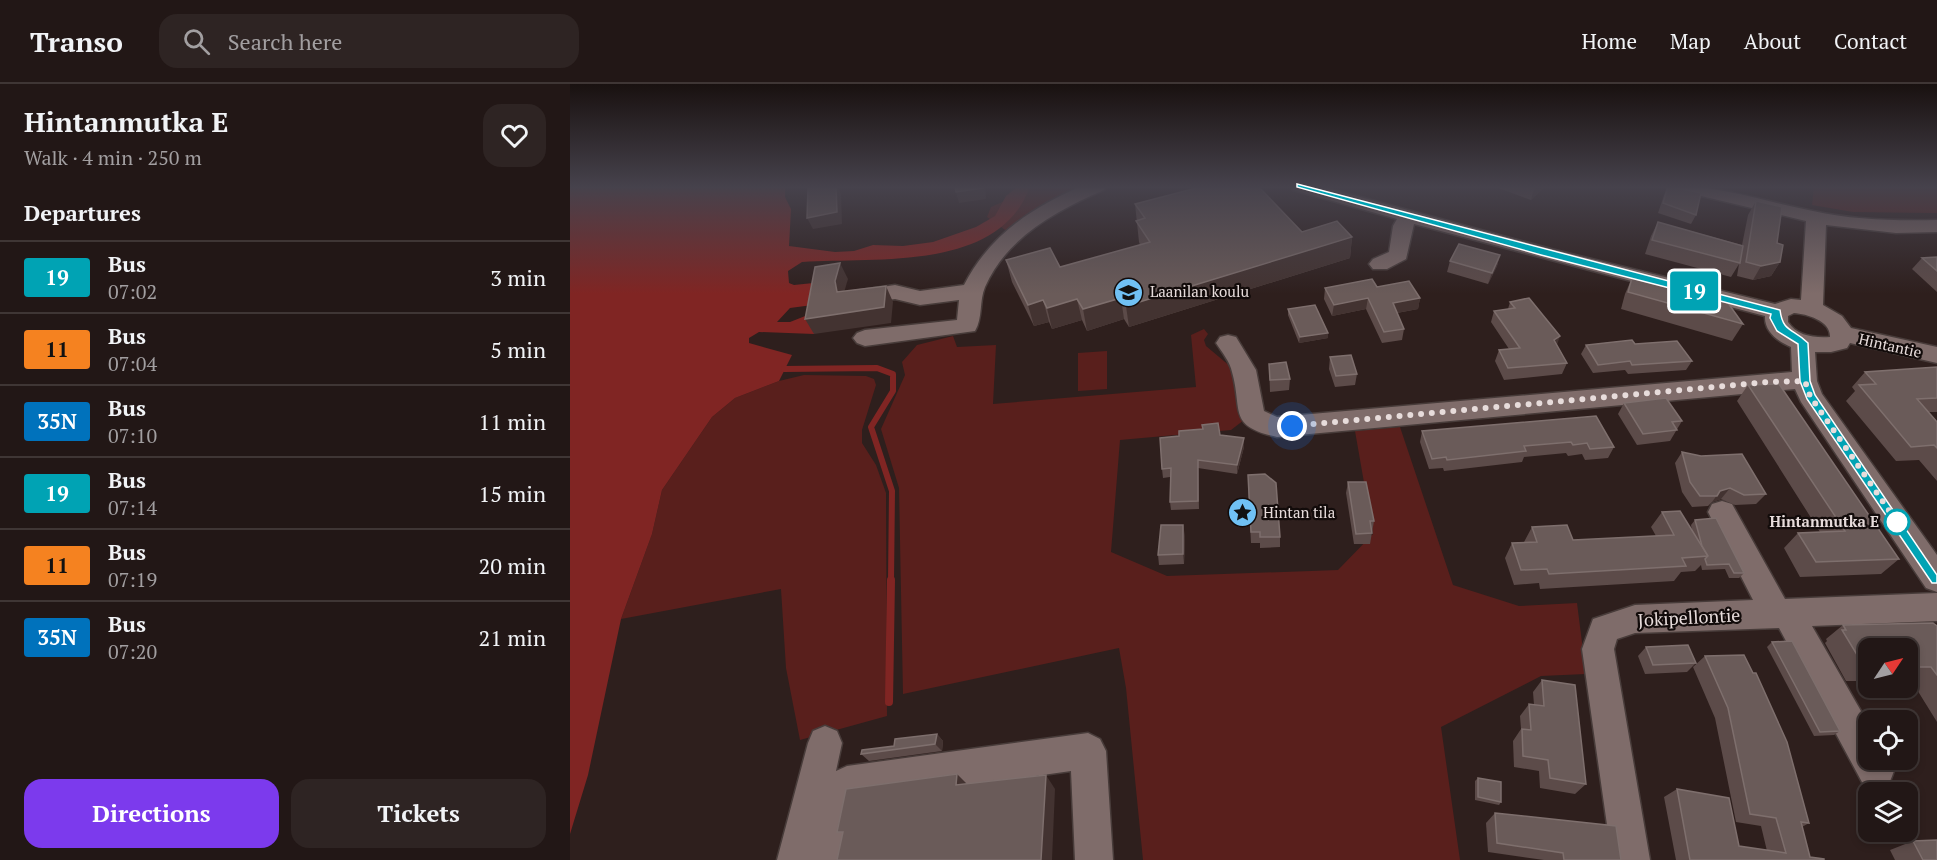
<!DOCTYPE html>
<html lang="en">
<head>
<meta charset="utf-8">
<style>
  :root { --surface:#221716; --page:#2e2423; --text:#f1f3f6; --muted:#a29fa1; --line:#3f3635; --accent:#7c3aed }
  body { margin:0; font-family:"PT Serif",serif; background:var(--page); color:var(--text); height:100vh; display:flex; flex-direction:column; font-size:22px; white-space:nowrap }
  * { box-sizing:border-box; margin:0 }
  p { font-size:20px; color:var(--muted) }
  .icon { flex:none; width:33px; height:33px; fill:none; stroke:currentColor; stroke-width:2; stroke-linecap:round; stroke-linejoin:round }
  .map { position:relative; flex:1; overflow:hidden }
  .side { display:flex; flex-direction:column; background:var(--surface); width:570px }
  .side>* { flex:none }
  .badge { padding:0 12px; border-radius:4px; font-size:21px; line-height:39px }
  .needle { width:39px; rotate:55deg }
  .buttons { position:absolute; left:1288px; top:554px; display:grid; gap:12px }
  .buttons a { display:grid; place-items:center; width:60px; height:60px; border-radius:12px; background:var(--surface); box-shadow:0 3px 9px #0003,0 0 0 2px var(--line); font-size:30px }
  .you { position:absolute; width:30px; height:30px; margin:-15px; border:4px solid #fff; border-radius:50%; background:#1a73e8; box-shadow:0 0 0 9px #1a73e833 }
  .map>.badge { position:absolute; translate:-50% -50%; box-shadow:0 0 0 3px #fff }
  h2 { padding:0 24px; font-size:22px; line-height:54px }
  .round { display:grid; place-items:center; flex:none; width:63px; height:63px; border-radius:18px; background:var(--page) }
  .head { display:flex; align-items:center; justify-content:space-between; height:102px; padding:0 24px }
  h1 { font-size:28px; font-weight:800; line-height:45px }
  .primary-button { display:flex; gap:12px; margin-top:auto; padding:12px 24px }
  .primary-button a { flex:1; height:69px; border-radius:18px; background:var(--accent); color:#fff; font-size:24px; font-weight:800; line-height:69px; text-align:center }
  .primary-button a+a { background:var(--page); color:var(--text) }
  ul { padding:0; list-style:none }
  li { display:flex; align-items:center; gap:18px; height:72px; padding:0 24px; border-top:2px solid var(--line) }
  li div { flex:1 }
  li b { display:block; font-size:22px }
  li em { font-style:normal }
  li .badge { min-width:66px; font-weight:700; text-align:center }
  header { display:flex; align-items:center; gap:36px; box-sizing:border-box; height:84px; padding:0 30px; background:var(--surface); border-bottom:2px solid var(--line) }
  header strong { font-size:28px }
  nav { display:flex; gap:33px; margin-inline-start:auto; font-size:21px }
  .search { width:420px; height:54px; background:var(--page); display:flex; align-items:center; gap:15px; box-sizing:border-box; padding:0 21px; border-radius:18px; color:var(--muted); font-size:22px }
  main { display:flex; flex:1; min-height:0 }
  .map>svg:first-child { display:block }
  .green { fill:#591f1c }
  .water { fill:#802523 }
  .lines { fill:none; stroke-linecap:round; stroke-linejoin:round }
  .stream-far1 { stroke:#802523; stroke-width:6 }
  .stream { stroke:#802523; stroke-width:8 }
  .minor-casing { stroke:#483c3a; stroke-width:3 }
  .minor { fill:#7f6c6a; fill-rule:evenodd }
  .wall { fill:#5c4b49 }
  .shaded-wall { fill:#433331 }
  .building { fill:#6a5b59; stroke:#7e6f6d; stroke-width:1.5 }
  .line { fill:#00a3b4; stroke:#fff; stroke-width:1.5 }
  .walk { stroke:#e7dcdb; stroke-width:6; stroke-dasharray:0 10.8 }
  .stop-dot { fill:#fff; stroke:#00a3b4; stroke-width:3 }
  .labels { text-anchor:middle; stroke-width:4.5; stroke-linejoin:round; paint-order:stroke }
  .poi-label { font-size:15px; fill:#e7dcdb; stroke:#120b0a; text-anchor:start }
  .street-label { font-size:15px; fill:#e7dcdb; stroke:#120b0a }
  .stop-label { font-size:15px; font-weight:bold; fill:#e7dcdb; stroke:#120b0a; text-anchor:end }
  .near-street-label { font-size:18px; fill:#e7dcdb; stroke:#120b0a }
</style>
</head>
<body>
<header>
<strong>Transo</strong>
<div class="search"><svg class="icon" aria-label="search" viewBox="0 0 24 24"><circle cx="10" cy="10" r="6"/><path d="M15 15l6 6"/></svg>Search here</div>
<nav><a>Home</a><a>Map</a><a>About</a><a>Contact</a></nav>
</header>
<main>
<section class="side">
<div class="head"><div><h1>Hintanmutka E</h1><p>Walk · 4 min · 250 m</p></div><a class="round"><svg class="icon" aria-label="heart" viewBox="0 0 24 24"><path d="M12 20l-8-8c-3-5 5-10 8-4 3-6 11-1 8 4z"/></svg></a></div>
<h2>Departures</h2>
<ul>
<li><span class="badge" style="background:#00a3b4;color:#fff">19</span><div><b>Bus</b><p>07:02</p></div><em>3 min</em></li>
<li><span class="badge" style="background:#f58220;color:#111">11</span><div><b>Bus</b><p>07:04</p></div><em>5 min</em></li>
<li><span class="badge" style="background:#0072bc;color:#fff">35N</span><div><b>Bus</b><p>07:10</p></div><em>11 min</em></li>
<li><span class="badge" style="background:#00a3b4;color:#fff">19</span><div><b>Bus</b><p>07:14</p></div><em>15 min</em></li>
<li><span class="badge" style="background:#f58220;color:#111">11</span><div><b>Bus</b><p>07:19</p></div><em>20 min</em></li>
<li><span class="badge" style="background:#0072bc;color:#fff">35N</span><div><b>Bus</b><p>07:20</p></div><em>21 min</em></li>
</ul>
<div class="primary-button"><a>Directions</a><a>Tickets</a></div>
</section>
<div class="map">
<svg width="1367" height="776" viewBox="0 0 1367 776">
  <rect width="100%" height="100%" fill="#2e1f1d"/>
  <!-- green -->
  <g class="green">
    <path d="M454 102H509L474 120 438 148 417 133 421 123 455 108Z"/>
    <path d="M1244 102H1367V129L1283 128 1242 121Z"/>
    <path d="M634 245 638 250 634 256 636 262 661 283 674 336 661 346 550 356 541 468 597 492 768 486 803 450 785 347 830 343 883 501 949 522 1007 519 1016 590 971 592 871 643 890 776H573L556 604 549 564 333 610 329 404 311 345 335 291 332 278 347 261 383 252 387 263 426 261 423 320 626 303 621 251Z"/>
    <path d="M537 267V305L508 307V269Z"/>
    <path d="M234 291 296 292 304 295 306 301 292 346V359L306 381 316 409 317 632 230 656 216 584 211 505 51 535 82 450 92 406 142 333 165 314 209 297Z"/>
  </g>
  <!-- water -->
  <path class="water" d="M0 102H215V113L221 125 219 162 265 168 284 167 303 161 333 162 363 158 406 143 425 132 436 112 447 103 458 102 459 105C427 188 304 173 232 178L218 187 219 199 224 201 253 198 250 220 220 224 207 238H220L248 227 244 250 189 248 179 254V259L222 271 209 297 165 314 142 333 92 406 82 450 51 535 18 691 0 750Z"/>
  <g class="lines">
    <!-- stream-far1 -->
    <path class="stream-far1" d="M214 285 307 284 323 290V307L301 343 322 407 321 497"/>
    <!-- stream -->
    <path class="stream" d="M319 618 321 496"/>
    <defs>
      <g id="minor">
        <path d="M512 102H536L534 106C486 127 437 153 415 203 409 217 413 234 405 247L295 262 287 259 283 254 287 249 295 246 387 236 389 216 350 221 325 215 286 220 278 218 275 213 278 208 325 201 350 207 394 201C419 152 462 123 512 102Z"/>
        <path d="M721 102H750L981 165 1205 220 1221 215 1231 216 1236 137 1106 106 1104 102C1152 102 1197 118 1243 127 1283 136 1326 137 1367 136V148L1326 149 1256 141 1253 221 1272 232 1281 244 1367 263V279L1280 259 1277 264 1261 268H1245L1247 297 1252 310 1367 471V508L1356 504 1231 318 1225 305 707 353C657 342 673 327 662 288 660 278 652 268 646 259L650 253 658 251 666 253 686 286 694 327 707 333 1222 288 1221 263C1209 258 1194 248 1195 232L844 140 836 175 817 185H803L799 180 803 175 819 168 823 142 827 135 723 106ZM1224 229C1237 230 1261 237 1260 253 1244 254 1227 252 1218 238V232Z"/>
        <path d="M1152 417 1162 420 1215 515 1367 509V537L1242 542 1299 641V675H1319L1324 687 1319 700 1306 705 1293 700 1209 544 1065 549 1047 555 1044 565 1080 776H1042L1012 565 1023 535 1065 521 1183 516 1138 428 1142 420Z"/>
        <path d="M255 642 267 647 272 659 266 687 277 682 518 649 530 655 536 667 543 776H505L501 687 292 716 280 776H207L238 659 243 647Z"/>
      </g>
    </defs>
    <!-- minor casing -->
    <use href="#minor" class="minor-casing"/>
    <!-- minor -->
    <use href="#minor" class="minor"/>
  </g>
  <!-- wall -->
  <g class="wall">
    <path d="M923 102H975L961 116Z"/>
    <path d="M1098 102 1126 131 1121 140 1088 129 1094 111Z"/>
    <path d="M1186 117 1207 159 1210 178 1201 192 1183 196 1167 192 1169 180 1161 193 1075 170 1081 152 1088 138 1172 161 1178 131Z"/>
    <path d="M565 120 732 148 782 153 780 174 559 243 554 235 517 247 512 236 482 245 479 238 464 242 442 198 436 176 490 183 570 161 569 158Z"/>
    <path d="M930 171 927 182 918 200 877 188 880 177Z"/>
    <path d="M1367 173V208L1342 185 1352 174Z"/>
    <path d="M1062 194 1173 240 1162 257 1051 225 1055 210Z"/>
    <path d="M755 204 850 214 848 225 827 229 834 245 832 256 812 259 796 225 762 232 754 215Z"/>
    <path d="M940 218 987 261 997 279 992 290 934 296 925 277 929 266 939 265 921 238 924 227 938 225Z"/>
    <path d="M718 225 758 254 729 259 718 231Z"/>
    <path d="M1065 260 1122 277 1116 286 1058 290 1055 286 1023 289 1011 270 1016 261Z"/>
    <path d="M760 273 787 290 785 301 765 303 759 285Z"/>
    <path d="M699 280 720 295 719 306 700 308Z"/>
    <path d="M1367 283V328H1358L1367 338V397L1349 376 1326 377 1276 317 1285 307 1282 303 1295 288Z"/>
    <path d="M1178 301 1329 475 1311 490 1230 493 1214 464 1228 449 1250 448 1167 317Z"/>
    <path d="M1054 319 1112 337 1100 357 1067 361 1048 330Z"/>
    <path d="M1026 332 1044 363 1038 374 1015 376 1012 370 998 372 996 369 954 373 952 378 874 387 873 384 859 385 850 358 852 347Z"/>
    <path d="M650 351 674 363 667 390 628 384 629 425 601 426 600 418V393L593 394 592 385Z"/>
    <path d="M1112 368 1196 410 1186 420 1165 421 1151 415 1142 418 1138 422 1122 423 1112 408 1105 379Z"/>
    <path d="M778 398 804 437 800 460H784L776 409Z"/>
    <path d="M678 402 710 453V463L690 464V459H681Z"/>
    <path d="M1092 428 1122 447 1121 441 1125 436 1174 489 1169 494H1159L1155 485 1132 486 1131 481 1125 487 1111 488 1104 497 970 505 969 499 944 501 935 474 942 459 954 458 962 443 1003 456 1086 452 1081 443Z"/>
    <path d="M615 451 614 480 589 481 588 471Z"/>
    <path d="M1273 541 1367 542V638L1341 596H1338V564H1299V597H1276L1255 559 1257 557 1256 555Z"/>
    <path d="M1202 558 1270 647 1264 651 1244 652 1197 563Z"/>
    <path d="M1076 563 1126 579 1117 588 1075 590 1068 572Z"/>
    <path d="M1135 572 1239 739 1232 743 1240 773 1254 776H1106L1094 713 1107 705 1169 762 1197 767 1191 742 1166 738 1145 634 1123 583Z"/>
    <path d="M972 596 1016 700 1005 710 970 704 969 687 944 683 943 657 951 645 950 632 959 620 964 621 963 608Z"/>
    <path d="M367 650 373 657 372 667 299 677 291 670 324 662Z"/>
    <path d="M908 694 931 718 929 721 905 716V697Z"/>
    <path d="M925 729 1051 776H974L918 768 916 739Z"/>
    <path d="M1343 757 1367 776H1325L1320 766Z"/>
  </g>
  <!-- shaded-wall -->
  <g class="shaded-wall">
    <path d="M266 102H267L271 110 272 140 243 145 237 134Z"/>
    <path d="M413 102H415L416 115 389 119 386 108Z"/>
    <path d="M965 102H975L961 116Z"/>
    <path d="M782 153 780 174 559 243 556 222Z"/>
    <path d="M930 171 927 182 918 200 922 189Z"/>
    <path d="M1210 178 1201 192 1183 196 1191 182Z"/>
    <path d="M270 179 278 195 273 212 267 208 265 197Z"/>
    <path d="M316 202 323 218 321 239 244 250 235 235Z"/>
    <path d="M551 214 554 235 517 247 513 225Z"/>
    <path d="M798 214 796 225 762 232 764 221Z"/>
    <path d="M850 214 848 225 821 230 823 219Z"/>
    <path d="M507 215 512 236 482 245 477 224Z"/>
    <path d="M473 216 479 238 464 242 458 221Z"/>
    <path d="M758 249V254L729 259 730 253Z"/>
    <path d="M990 252 986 264 984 256Z"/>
    <path d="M674 354V363L667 390V381Z"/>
    <path d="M1160 404 1151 415 1142 418 1150 407Z"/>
    <path d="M613 441 615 451 614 480 613 470Z"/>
    <path d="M367 650 373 657 372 667 365 660Z"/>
    <path d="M387 690 400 703 386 701Z"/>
    <path d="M476 691 485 705 482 776H471Z"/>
  </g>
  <!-- building -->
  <g class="building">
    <path d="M251 102H266L267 128 237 134 238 104Z"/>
    <path d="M385 102H413V104L386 108Z"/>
    <path d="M634 102H688L732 148 767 137 782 153 556 222 551 214 513 225 507 215 477 224 473 216 458 221 436 176 480 164 490 183 580 158 566 137 575 134 565 120Z"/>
    <path d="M1098 102 1131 109 1126 131 1093 119Z"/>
    <path d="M1186 117 1212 123 1207 159 1213 161 1210 178 1191 182 1176 178Z"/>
    <path d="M1088 138 1173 162 1170 179 1082 156Z"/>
    <path d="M889 160 930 171 922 189 880 177Z"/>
    <path d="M1367 173V187L1352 174Z"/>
    <path d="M270 179 265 197 267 208 316 202 314 223 235 235 245 183Z"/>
    <path d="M1062 194 1158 219 1173 240 1058 208Z"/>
    <path d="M802 195 807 203 839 197 850 214 823 219 834 245 814 248 798 214 764 221 755 204Z"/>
    <path d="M959 214 990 252 984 256 997 279 938 284 929 266 950 264 924 227 945 224 940 218Z"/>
    <path d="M745 221 758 249 730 253 718 225Z"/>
    <path d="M1062 256 1065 260 1107 257 1122 277 1062 281 1060 277 1028 281 1016 261Z"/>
    <path d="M781 271 787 290 766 292 760 273Z"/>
    <path d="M716 278 720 295 700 296 699 280Z"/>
    <path d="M1367 283V314L1347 315 1367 338V364L1364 361 1341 363 1289 301 1306 300 1295 288Z"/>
    <path d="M1209 300 1329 475 1246 478 1228 449 1275 447 1178 301Z"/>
    <path d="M1096 314 1112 337 1102 338 1107 346 1073 350 1054 319Z"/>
    <path d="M1026 332 1044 363 1020 365 1017 359 1003 361 1001 358 954 362 956 367 877 376 876 373 862 375 852 347Z"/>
    <path d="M648 339 650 351 674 354 667 381 628 376V417L600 418 601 384 592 385 590 354 609 352V347L633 345 632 341Z"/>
    <path d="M1112 368 1131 372 1172 370 1196 410 1174 411 1160 404 1150 407 1147 412H1130L1120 398Z"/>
    <path d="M695 390 706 399 710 453H690V448H681L678 391Z"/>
    <path d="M778 398H796L804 437H800L802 449 786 450Z"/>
    <path d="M1110 427 1138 472 1112 474 1116 482 979 490 977 485 951 486 942 459 967 458 962 443 997 441 1003 456 1104 451 1092 428Z"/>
    <path d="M1146 434 1174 489H1164L1159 480 1137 481 1135 475 1138 472 1132 462 1125 436Z"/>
    <path d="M591 441H613V470L588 471Z"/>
    <path d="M1363 539 1367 542V591L1361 583H1338V564H1299V584H1295L1272 546H1276L1273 541Z"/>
    <path d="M1222 557 1270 647 1250 648 1202 558Z"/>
    <path d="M1118 561 1126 579 1083 581 1076 563Z"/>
    <path d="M1174 571 1183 589H1186L1217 658 1239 739 1231 738 1240 773 1254 775V776H1120L1107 705 1159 714 1169 762 1216 769 1206 734 1180 730 1158 624 1135 572Z"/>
    <path d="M972 596 1005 601 1016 700 980 694 978 676 953 672 952 645 961 646 959 620 974 622Z"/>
    <path d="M367 650 365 660 291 670 292 666 324 662 325 655Z"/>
    <path d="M387 690 386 701 476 691 471 776H267L273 748H267L276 705Z"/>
    <path d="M908 694 931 698V718L908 713Z"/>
    <path d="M925 729 1046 742 1051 776H994L993 769 927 759Z"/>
    <path d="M1367 756V776H1353L1343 757Z"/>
  </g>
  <!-- sky -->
  <linearGradient id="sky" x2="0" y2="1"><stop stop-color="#191110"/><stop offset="0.49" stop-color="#46424c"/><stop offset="1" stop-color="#46424c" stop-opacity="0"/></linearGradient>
  <rect width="1367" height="210" fill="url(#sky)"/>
  <!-- line -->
  <path class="line" d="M727 100 1210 226C1213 249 1223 244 1238 259L1240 297 1245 311 1367 491V499H1362L1237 315 1230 297 1228 260 1207 247 1200 234 1201 230 971 171 727 103Z"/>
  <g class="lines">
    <!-- walk -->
    <path class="walk" d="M722 342 1198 298 1235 297 1240 312 1327 438"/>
  </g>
  <!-- icons -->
  <defs>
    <symbol id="school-disc" viewBox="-11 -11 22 22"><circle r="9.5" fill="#70c1f4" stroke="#120b0a"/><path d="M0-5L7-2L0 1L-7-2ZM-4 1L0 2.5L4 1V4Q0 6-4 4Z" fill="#111"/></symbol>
    <symbol id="sight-disc" viewBox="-11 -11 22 22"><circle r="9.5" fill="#70c1f4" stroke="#120b0a"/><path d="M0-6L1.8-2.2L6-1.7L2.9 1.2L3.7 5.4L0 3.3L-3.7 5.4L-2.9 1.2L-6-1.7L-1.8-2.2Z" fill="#111"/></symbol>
  </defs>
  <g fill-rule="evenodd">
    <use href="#school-disc" x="542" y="192" width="33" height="33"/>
    <use href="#sight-disc" x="656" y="412" width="33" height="33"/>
  </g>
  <!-- markers -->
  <circle class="stop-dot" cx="1327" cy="438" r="12"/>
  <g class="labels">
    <!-- poi labels -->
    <g class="poi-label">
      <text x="580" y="213">Laanilan koulu</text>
      <text x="693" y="434">Hintan tila</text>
    </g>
    <!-- street labels -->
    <g class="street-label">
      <text transform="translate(1320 262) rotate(13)" y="5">Hintantie</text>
    </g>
    <!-- stop labels -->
    <g class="stop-label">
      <text x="1309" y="443">Hintanmutka E</text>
    </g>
    <!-- near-street labels -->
    <g class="near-street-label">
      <text transform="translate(1119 534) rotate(-3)" y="6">Jokipellontie</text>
    </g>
  </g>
</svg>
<div class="buttons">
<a><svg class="needle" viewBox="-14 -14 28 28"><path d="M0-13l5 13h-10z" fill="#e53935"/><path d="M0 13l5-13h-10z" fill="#a29fa1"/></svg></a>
<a><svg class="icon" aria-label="locate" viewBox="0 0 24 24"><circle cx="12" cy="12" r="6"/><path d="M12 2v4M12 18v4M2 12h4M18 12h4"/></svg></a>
<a><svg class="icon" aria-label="layers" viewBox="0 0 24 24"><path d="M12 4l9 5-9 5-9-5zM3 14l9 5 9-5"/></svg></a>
</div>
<div class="you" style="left:722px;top:342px"></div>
<b class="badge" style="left:1124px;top:207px;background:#00a3b4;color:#fff">19</b>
</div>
</main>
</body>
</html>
